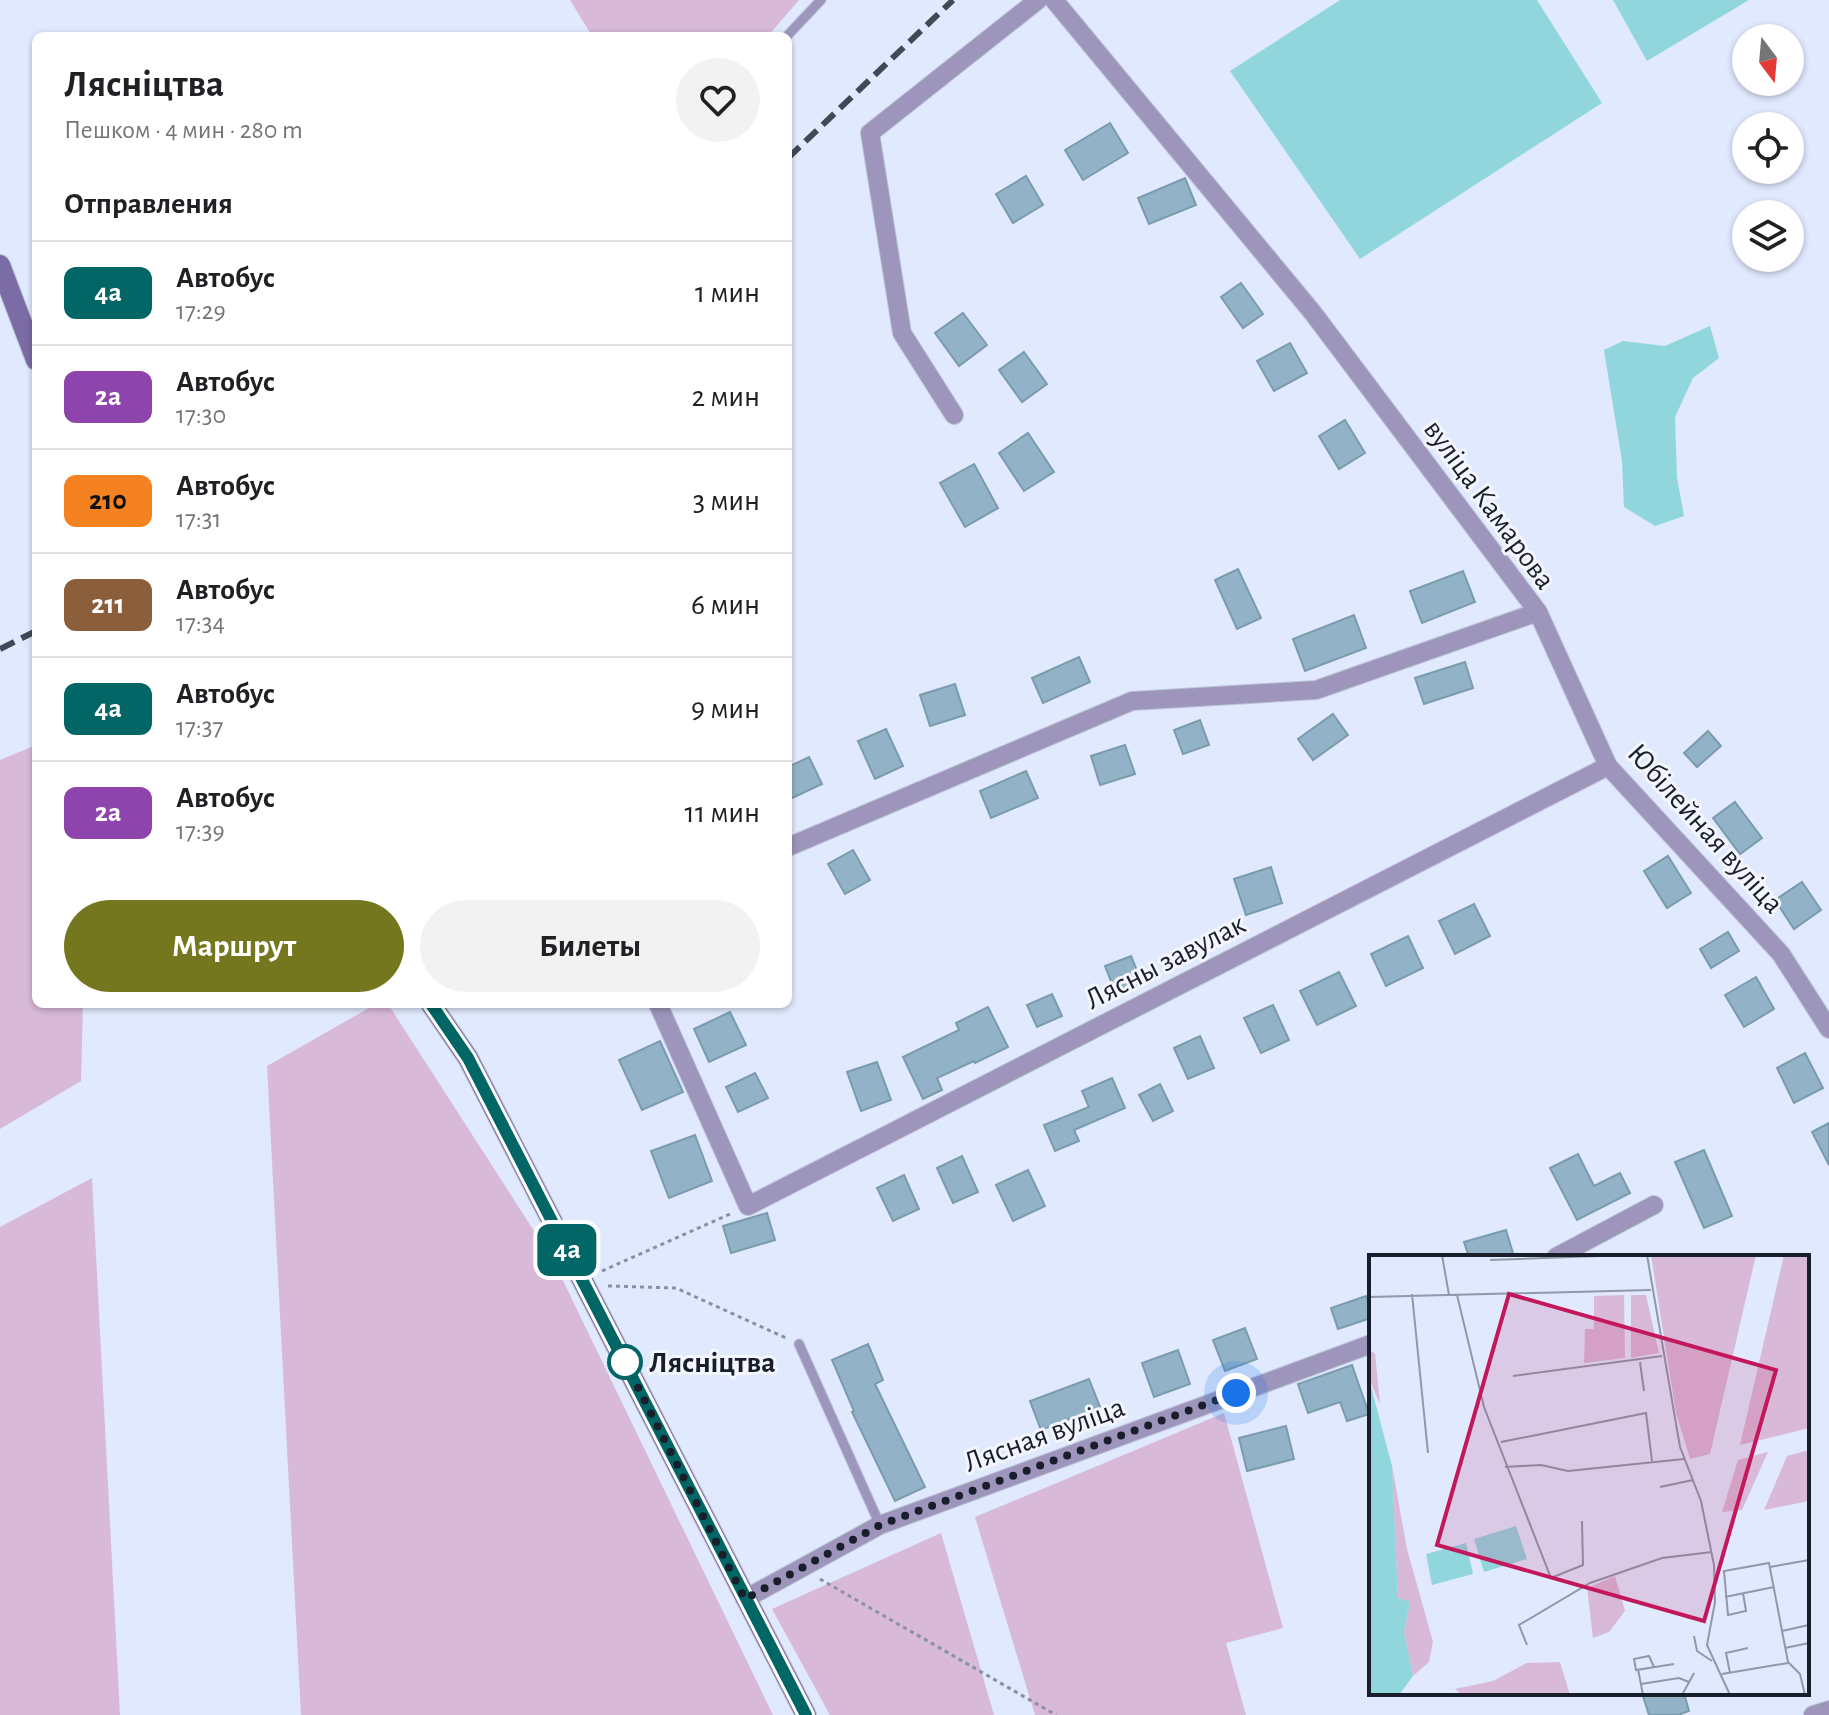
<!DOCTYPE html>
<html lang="ru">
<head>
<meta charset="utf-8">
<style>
  :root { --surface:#fff; --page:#f2f2f2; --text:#202124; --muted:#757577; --line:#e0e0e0; --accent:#75771f }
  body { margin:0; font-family:"Alegreya Sans",sans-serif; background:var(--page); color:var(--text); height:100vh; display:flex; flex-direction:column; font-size:30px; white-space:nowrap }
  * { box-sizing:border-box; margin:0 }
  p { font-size:26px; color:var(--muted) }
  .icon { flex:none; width:44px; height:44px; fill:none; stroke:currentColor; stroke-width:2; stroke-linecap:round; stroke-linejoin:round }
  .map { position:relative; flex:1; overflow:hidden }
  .details { position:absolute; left:32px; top:32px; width:760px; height:976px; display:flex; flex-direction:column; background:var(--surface); border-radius:12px; box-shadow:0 2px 6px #0004 }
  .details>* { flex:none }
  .badge { padding:0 16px; border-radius:12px; font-size:28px; line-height:52px }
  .needle { width:52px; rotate:164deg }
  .tools { position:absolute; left:1732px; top:24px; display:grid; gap:16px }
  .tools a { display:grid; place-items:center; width:72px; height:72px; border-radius:50%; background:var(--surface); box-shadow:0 2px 6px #0004; font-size:40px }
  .you { position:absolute; width:40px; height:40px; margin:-20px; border:6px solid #fff; border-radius:50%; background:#1a73e8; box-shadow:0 0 0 12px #1a73e833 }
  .map>.badge { position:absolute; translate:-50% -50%; box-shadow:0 0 0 4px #fff }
  h2 { padding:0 32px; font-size:30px; line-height:72px }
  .round { display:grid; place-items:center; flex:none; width:84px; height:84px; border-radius:42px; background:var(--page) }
  .overview { display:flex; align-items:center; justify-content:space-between; height:136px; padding:0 32px }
  h1 { font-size:38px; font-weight:600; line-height:60px }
  .button { display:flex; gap:16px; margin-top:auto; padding:16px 32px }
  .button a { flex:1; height:92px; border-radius:48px; background:var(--accent); color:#fff; font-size:32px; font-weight:600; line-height:92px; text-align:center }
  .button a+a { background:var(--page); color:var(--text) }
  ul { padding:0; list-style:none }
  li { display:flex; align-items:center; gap:24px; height:104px; padding:0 32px; border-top:2px solid var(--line) }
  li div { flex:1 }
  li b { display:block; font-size:30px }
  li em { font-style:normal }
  li .badge { min-width:88px; font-weight:700; text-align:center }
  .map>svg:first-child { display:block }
  .green { fill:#d8b9d8 }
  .water { fill:#92d6dd }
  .building { fill:#92b3c7; stroke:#7a9bae; stroke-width:2 }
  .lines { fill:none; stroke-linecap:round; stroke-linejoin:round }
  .service-casing { stroke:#bcc5d7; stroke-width:11 }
  .minor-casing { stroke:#bcc5d7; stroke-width:20 }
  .secondary-casing { stroke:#bcc5d7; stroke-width:22 }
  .path { stroke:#8990a0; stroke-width:3; stroke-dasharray:4 4; stroke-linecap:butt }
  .service { stroke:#9e95bc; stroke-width:9 }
  .minor { stroke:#9e95bc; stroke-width:18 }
  .secondary { stroke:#7b6ca5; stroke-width:20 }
  .rail { stroke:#424956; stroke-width:6; stroke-dasharray:16 8; stroke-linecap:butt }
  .line-casing { stroke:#fff; stroke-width:18 }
  .line { stroke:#026666; stroke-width:12 }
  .walk { stroke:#191f2a; stroke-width:8; stroke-dasharray:0 14.4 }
  .stop-dot { fill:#fff; stroke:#026666; stroke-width:4 }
  .labels { text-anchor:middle; stroke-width:6; stroke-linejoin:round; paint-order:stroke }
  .street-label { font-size:30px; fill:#191f2a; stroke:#f3f6fd }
  .stop-label { font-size:30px; font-weight:bold; fill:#191f2a; stroke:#f3f6fd; text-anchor:start }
  .inset-road { fill:none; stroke:#9098a9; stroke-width:2 }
  .view { fill:#c2185b; fill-opacity:0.15; stroke:#c2185b; stroke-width:4 }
  .inset-edge { fill:none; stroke:#191f2a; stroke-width:4 }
</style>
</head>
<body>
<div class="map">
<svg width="1829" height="1715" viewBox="0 0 1829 1715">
  <rect width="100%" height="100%" fill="#e0e9fd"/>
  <!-- green -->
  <g class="green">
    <path d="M570 0H799L768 36H592Z"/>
    <path d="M36 745V1004H83L81 1081 0 1129V760Z"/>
    <path d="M376 1004H388L554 1262 773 1715H301L267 1066Z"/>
    <path d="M92 1178 120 1715H0V1227Z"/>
    <path d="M1224 1413 1283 1628 1226 1643 1246 1715H1035L975 1517Z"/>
    <path d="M941 1533 994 1715H830L772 1609Z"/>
  </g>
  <!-- water -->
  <g class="water">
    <path d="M1340 0H1537L1602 103 1360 259 1230 71Z"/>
    <path d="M1613 0H1749L1647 61Z"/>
    <path d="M1710 326 1719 358 1693 378 1675 417 1677 477 1684 516 1655 526 1624 507 1622 461 1604 350 1623 341 1665 346Z"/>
  </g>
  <!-- building -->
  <g class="building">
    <path d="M1110 123 1128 153 1083 180 1065 150Z"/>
    <path d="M1026 176 1043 205 1013 223 996 194Z"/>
    <path d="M1185 178 1196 205 1149 224 1138 198Z"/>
    <path d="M1241 283 1263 314 1243 328 1221 297Z"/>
    <path d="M963 313 987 345 959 366 935 333Z"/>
    <path d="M1290 343 1307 373 1274 391 1257 361Z"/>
    <path d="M1024 352 1047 384 1022 402 999 370Z"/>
    <path d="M1345 420 1365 453 1339 469 1319 436Z"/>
    <path d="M1028 433 1054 472 1024 491 999 453Z"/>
    <path d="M974 464 998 508 965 527 940 483Z"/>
    <path d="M1238 569 1261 618 1237 629 1215 580Z"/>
    <path d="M1463 571 1475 602 1422 623 1410 591Z"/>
    <path d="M1354 615 1366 648 1305 671 1293 639Z"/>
    <path d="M1079 657 1090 682 1043 703 1032 678Z"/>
    <path d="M1465 662 1473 688 1424 704 1415 678Z"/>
    <path d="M955 684 965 715 930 726 920 695Z"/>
    <path d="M1333 714 1348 735 1313 760 1298 739Z"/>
    <path d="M1200 720 1209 745 1183 754 1174 730Z"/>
    <path d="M886 729 903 766 875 779 858 741Z"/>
    <path d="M1708 731 1721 746 1697 767 1684 753Z"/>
    <path d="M1125 745 1135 774 1100 785 1091 756Z"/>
    <path d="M809 757 822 784 788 800V767Z"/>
    <path d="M1026 771 1038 798 991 818 980 791Z"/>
    <path d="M1735 802 1762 838 1740 854 1713 818Z"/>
    <path d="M853 850 870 880 845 894 828 864Z"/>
    <path d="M1668 856 1691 893 1667 908 1644 871Z"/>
    <path d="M1271 867 1282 903 1246 915 1234 879Z"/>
    <path d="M1802 882 1821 910 1794 929 1775 900Z"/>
    <path d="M1474 904 1490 936 1455 954 1439 921Z"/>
    <path d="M1728 932 1739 951 1711 968 1700 949Z"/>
    <path d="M1408 936 1423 968 1386 986 1371 954Z"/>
    <path d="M1131 956 1142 983 1116 994 1105 966Z"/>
    <path d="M1339 972 1356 1006 1317 1025 1300 991Z"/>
    <path d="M1756 977 1774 1009 1744 1027 1725 995Z"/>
    <path d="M1052 994 1062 1016 1037 1027 1027 1005Z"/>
    <path d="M1273 1005 1289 1040 1261 1053 1244 1018Z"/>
    <path d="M988 1007 1008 1047 975 1063 974 1061 937 1078 942 1090 923 1099 903 1057 959 1030 956 1023Z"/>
    <path d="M730 1012 746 1045 709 1062 694 1029Z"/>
    <path d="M1200 1036 1214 1068 1188 1079 1174 1048Z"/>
    <path d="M660 1041 683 1092 642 1110 619 1060Z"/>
    <path d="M1805 1053 1823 1088 1794 1103 1777 1068Z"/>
    <path d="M877 1062 891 1100 861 1111 847 1072Z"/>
    <path d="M755 1073 768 1098 738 1112 726 1087Z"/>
    <path d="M1112 1078 1125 1108 1074 1130 1079 1141 1055 1151 1044 1125 1089 1107 1082 1091Z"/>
    <path d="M1160 1084 1173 1111 1153 1121 1139 1095Z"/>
    <path d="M1829 1123V1165L1812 1132Z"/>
    <path d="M695 1135 712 1181 669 1198 651 1151Z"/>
    <path d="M1704 1150 1732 1216 1704 1228 1675 1162Z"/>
    <path d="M1578 1154 1594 1186 1620 1173 1630 1193 1577 1220 1550 1168Z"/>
    <path d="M962 1156 978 1192 953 1203 937 1168Z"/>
    <path d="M1028 1170 1045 1206 1013 1221 996 1185Z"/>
    <path d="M904 1175 919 1209 893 1221 877 1188Z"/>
    <path d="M767 1213 775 1240 731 1253 723 1226Z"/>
    <path d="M1506 1230 1513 1253 1501 1257H1469L1464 1242Z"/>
    <path d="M1366 1296 1371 1309V1318L1338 1329 1331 1308Z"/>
    <path d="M1245 1328 1257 1359 1225 1371 1213 1340Z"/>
    <path d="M868 1344 883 1380 875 1384 925 1487 895 1501 852 1412 854 1411 832 1360Z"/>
    <path d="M1178 1350 1190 1384 1154 1397 1142 1363Z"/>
    <path d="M1352 1365 1369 1414 1347 1421 1340 1402 1308 1413 1298 1384Z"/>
    <path d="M1089 1379 1100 1407 1041 1430 1030 1401Z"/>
    <path d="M1286 1426 1294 1459 1247 1471 1239 1438Z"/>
    <path d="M1642 1693H1684L1689 1711 1678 1715H1649Z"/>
  </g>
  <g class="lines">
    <defs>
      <g id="service">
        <path d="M787 36 821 0"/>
        <path d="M799 1344 880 1525"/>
      </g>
      <g id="minor">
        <path d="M1054 0 1313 313 1538 612 1608 766 1781 954 1829 1029"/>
        <path d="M954 415 902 333 870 133 1038 0"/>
        <path d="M788 847 1132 701 1316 690 1538 612"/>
        <path d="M658 1004 748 1206 1608 766"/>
        <path d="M1556 1257 1654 1205"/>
        <path d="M745 1599 880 1525 1371 1344"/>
        <path d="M1813 1715 1829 1710"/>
      </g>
      <g id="secondary">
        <path d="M0 265 36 360"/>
        <path d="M431 1004 468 1058 806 1715"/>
      </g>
    </defs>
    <!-- service casing -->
    <use href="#service" class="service-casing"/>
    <!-- minor casing -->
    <use href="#minor" class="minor-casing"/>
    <!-- secondary casing -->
    <use href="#secondary" class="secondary-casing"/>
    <!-- path -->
    <g class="path">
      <path d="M602 1271 730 1214"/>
      <path d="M608 1286 676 1288 786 1338"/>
      <path d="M820 1579 1056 1715"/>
    </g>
    <!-- service -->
    <use href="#service" class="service"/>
    <!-- minor -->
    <use href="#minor" class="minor"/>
    <!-- secondary -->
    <use href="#secondary" class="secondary"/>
    <!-- rail -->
    <g class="rail">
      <path d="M788 158 953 0"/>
      <path d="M0 649 36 631"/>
    </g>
  </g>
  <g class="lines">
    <defs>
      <path id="line" d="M431 1004 468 1058 806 1715"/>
    </defs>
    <!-- line casing -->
    <use href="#line" class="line-casing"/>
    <!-- line -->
    <use href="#line" class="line"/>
    <!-- walk -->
    <path class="walk" d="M625 1362 745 1599 880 1525 1236 1393"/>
  </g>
  <!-- markers -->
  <circle class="stop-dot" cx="625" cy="1362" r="16"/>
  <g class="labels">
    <!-- street labels -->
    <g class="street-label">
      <text transform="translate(1490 504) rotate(54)" y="10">вуліца Камарова</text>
      <text transform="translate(1706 828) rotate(48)" y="10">Юбілейная вуліца</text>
      <text transform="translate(1165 961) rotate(-27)" y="10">Лясны завулак</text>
      <text transform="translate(1044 1434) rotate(-20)" y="10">Лясная вуліца</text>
    </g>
    <!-- stop labels -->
    <g class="stop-label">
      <text x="649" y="1372">Лясніцтва</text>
    </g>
  </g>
  <!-- overview -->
  <g transform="translate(1369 1255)">
    <rect width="440" height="440" fill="#e0e9fd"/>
    <path d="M282 0H387L341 199 321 204 307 158ZM415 0H440V173L371 190ZM255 40 256 103 215 108 216 74H225V41ZM262 40H277L290 98 262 103ZM0 96 6 98 11 149 0 124ZM440 195V246L395 255 418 201ZM399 197 373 255 353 257 369 205ZM23 211 38 294 64 387 60 407 44 421 35 377 41 347 29 343ZM246 321 256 356 240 377 224 383 218 333ZM191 407 201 440H93L86 434 124 426 158 408Z" fill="#d8b9d8"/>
    <path d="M0 124 23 211 29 343 41 347 35 377 44 421 30 440 0 438ZM147 271 158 304 115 317 105 284ZM97 288 104 319 63 330 57 299Z" fill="#92d6dd"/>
    <path class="inset-road" d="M73 0 80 40M278 0 311 192 332 246 345 310 346 347 338 390 361 440M121 5 257 0M43 39 59 198M88 40 115 152 182 323 214 310 213 266M0 42 282 35M271 107 275 136M144 121 293 101M132 187 277 158 283 206M136 212 172 210 199 216 315 204M291 232 324 225M401 312 440 305M374 338 377 356 359 360 355 316 400 308 419 407 431 419 436 440M356 342 405 332M413 376 440 370M325 381 328 396 343 406M158 390 150 370 221 328 293 303 343 297M416 393 440 388M285 412 280 401 265 404 267 415 305 409M269 414 274 440M361 418 357 398 379 393M353 419 419 408M272 429 310 423 320 427M313 440 325 418"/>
    <path class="view" d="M140 39 407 115 335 366 68 290Z"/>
    <rect width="440" height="440" class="inset-edge"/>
  </g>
</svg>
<div class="tools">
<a><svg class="needle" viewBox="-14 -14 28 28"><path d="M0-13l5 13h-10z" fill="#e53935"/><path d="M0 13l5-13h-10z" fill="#757577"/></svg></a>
<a><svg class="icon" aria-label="locate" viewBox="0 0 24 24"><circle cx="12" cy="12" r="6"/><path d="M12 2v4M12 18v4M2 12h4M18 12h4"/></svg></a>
<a><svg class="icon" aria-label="layers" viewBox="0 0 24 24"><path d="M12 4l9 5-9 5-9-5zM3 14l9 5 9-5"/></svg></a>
</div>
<div class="you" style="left:1236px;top:1393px"></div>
<b class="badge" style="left:567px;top:1250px;background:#026666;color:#fff">4а</b>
<section class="details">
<div class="overview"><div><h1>Лясніцтва</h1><p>Пешком · 4 мин · 280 m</p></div><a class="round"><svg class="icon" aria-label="heart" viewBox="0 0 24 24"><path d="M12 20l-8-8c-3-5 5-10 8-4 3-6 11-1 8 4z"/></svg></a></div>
<h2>Отправления</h2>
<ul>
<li><span class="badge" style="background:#026666;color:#fff">4а</span><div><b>Автобус</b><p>17:29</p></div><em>1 мин</em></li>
<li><span class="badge" style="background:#8e44ad;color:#fff">2а</span><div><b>Автобус</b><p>17:30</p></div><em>2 мин</em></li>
<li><span class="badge" style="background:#f58220;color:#111">210</span><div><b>Автобус</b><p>17:31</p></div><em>3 мин</em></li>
<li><span class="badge" style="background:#8b5e3c;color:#fff">211</span><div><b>Автобус</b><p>17:34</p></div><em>6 мин</em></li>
<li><span class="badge" style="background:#026666;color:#fff">4а</span><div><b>Автобус</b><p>17:37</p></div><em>9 мин</em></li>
<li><span class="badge" style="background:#8e44ad;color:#fff">2а</span><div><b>Автобус</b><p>17:39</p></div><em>11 мин</em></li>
</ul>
<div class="button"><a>Маршрут</a><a>Билеты</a></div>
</section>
</div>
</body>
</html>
